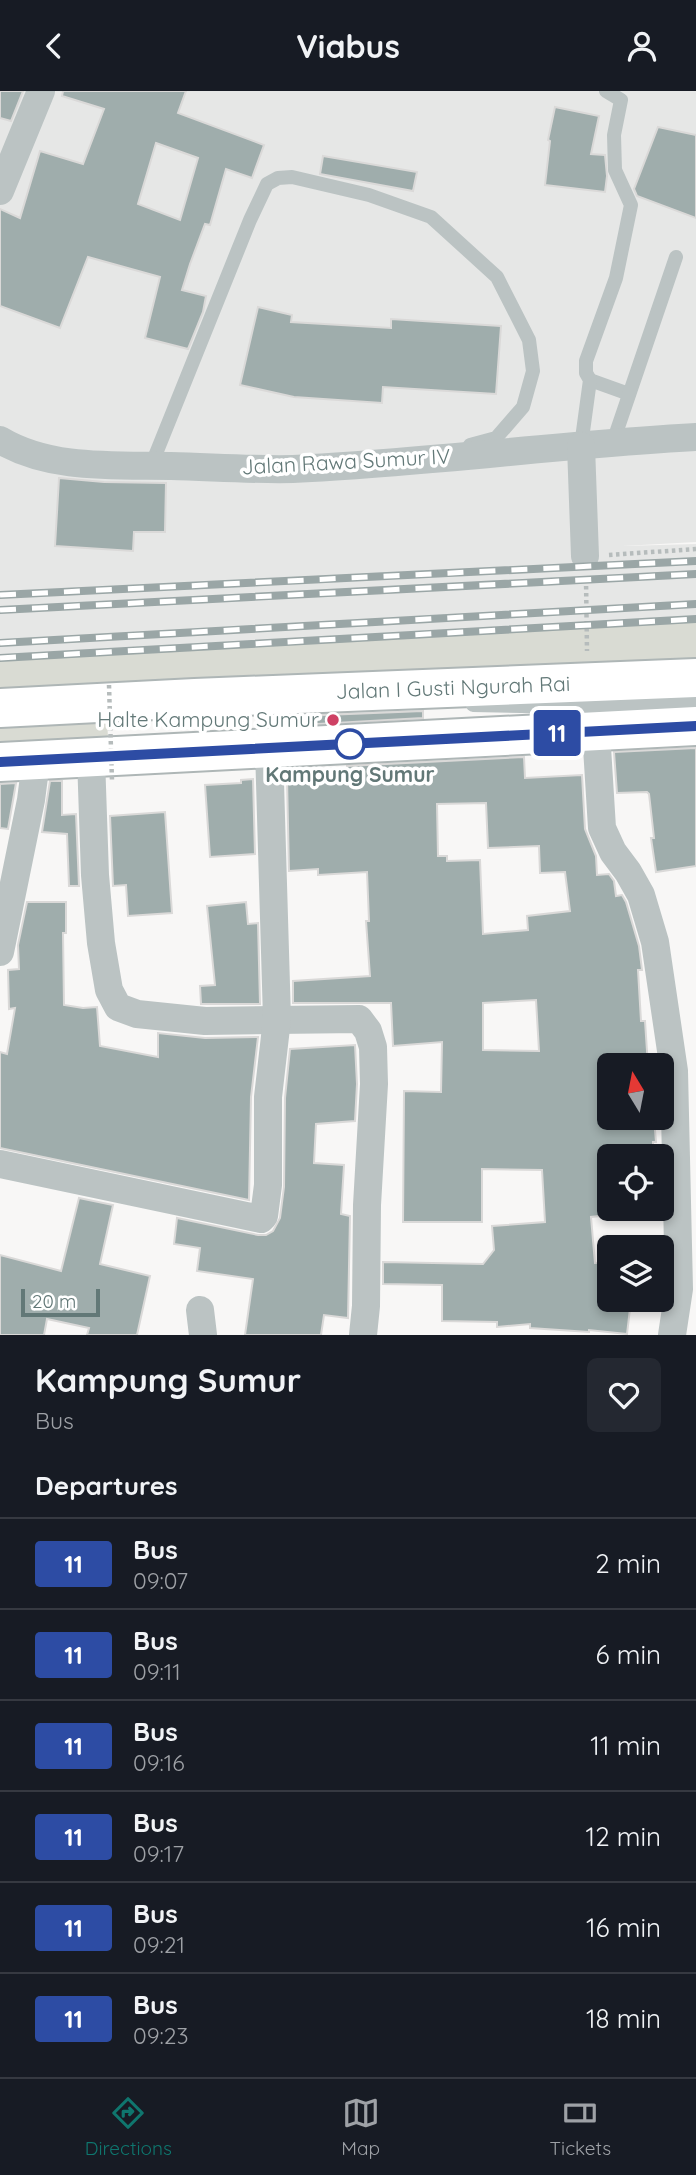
<!DOCTYPE html>
<html lang="en">
<head>
<meta charset="utf-8">
<style>
  :root { --surface:#171b24; --page:#242831; --text:#f1f3f6; --muted:#9ea1a6; --line:#363941; --accent:#0f766e }
  body { margin:0; font-family:Quicksand,sans-serif; background:var(--page); color:var(--text); height:100vh; display:flex; flex-direction:column; font-size:26px; white-space:nowrap }
  * { box-sizing:border-box; margin:0 }
  p { font-size:23px; color:var(--muted) }
  .icon { flex:none; width:38px; height:38px; fill:none; stroke:currentColor; stroke-width:2; stroke-linecap:round; stroke-linejoin:round }
  .map { position:relative; height:1244px; overflow:hidden }
  .sheet { display:flex; flex-direction:column; background:var(--surface); flex:1 }
  .sheet>* { flex:none }
  .badge { padding:0 14px; border-radius:5px; font-size:24px; line-height:46px }
  .needle { width:46px; rotate:350deg }
  .buttons { position:absolute; left:597px; top:962px; display:grid; gap:14px }
  .buttons a { display:grid; place-items:center; width:77px; height:77px; border-radius:10px; background:var(--surface); box-shadow:0 4px 10px #0003; font-size:35px }
  .scale { position:absolute; left:21px; bottom:18px; width:79px; box-sizing:border-box; padding-left:7px; border:4px solid #627877; border-top:0; font-size:19px; line-height:24px; white-space:nowrap; color:#627877; -webkit-text-stroke:5px #fff; paint-order:stroke }
  .map>.badge { position:absolute; translate:-50% -50%; box-shadow:0 0 0 4px #fff }
  h2 { padding:0 35px; font-size:26px; line-height:63px }
  .round { display:grid; place-items:center; flex:none; width:74px; height:74px; border-radius:10px; background:var(--page) }
  .headline { display:flex; align-items:center; justify-content:space-between; height:119px; padding:0 35px }
  h1 { font-size:33px; font-weight:700; line-height:52px }
  ul { padding:0; list-style:none }
  li { display:flex; align-items:center; gap:21px; height:91px; padding:0 35px; border-top:2px solid var(--line) }
  li div { flex:1 }
  li b { display:block; font-size:26px }
  li em { font-style:normal }
  li .badge { min-width:77px; font-weight:700; text-align:center }
  header { display:flex; justify-content:space-between; align-items:center; height:91px; padding:0 35px; background:var(--surface); font-size:32px; font-weight:700 }
  .tab-bar { display:flex; justify-content:space-around; align-items:center; height:98px; border-top:2px solid var(--line); background:var(--surface); font-size:19px; color:var(--muted) }
  .tab-bar a { display:grid; justify-items:center; gap:4px }
  .tab-bar .on { color:var(--accent) }
  .map>svg:first-child { display:block }
  .built { fill:#e6e7e6 }
  .green { fill:#d9dbd3 }
  .building { fill:#9fadac; stroke:#dad9d8; stroke-width:2; fill-rule:evenodd }
  .lines { fill:none; stroke-linecap:round; stroke-linejoin:round }
  .primary-casing { stroke:#aeb6b6; stroke-width:42 }
  .path { stroke:#b6bcbc; stroke-width:4.5; stroke-dasharray:3.5 3.5; stroke-linecap:butt }
  .lane { stroke:#bbc3c3; stroke-width:14 }
  .street { stroke:#bbc3c3; stroke-width:28 }
  .primary { stroke:#fff; stroke-width:38 }
  .rail-casing { stroke:#9aa6a6; stroke-width:8 }
  .rail { stroke:#fff; stroke-width:5; stroke-dasharray:16; stroke-linecap:butt }
  .path-bridge { stroke:#b6bcbc; stroke-width:4.5; stroke-dasharray:3.5 3.5; stroke-linecap:butt }
  .line-casing { stroke:#fff; stroke-width:16 }
  .line { stroke:#2d4ca4; stroke-width:10 }
  .poi-dot { fill:#ce4164; stroke:#fff; stroke-width:2.5 }
  .stop-dot { fill:#fff; stroke:#2d4ca4; stroke-width:3.5 }
  .labels { text-anchor:middle; stroke-width:7; stroke-linejoin:round; paint-order:stroke }
  .street-label { font-size:21px; fill:#627877; stroke:#fff }
  .poi-label { font-size:21px; fill:#627877; stroke:#fff; text-anchor:end }
  .stop-label { font-size:21px; font-weight:bold; fill:#627877; stroke:#fff }
</style>
</head>
<body>
<header><svg class="icon" aria-label="back" viewBox="0 0 24 24"><path d="M15 5l-7 7 7 7"/></svg>Viabus<svg class="icon" aria-label="person" viewBox="0 0 24 24"><circle cx="12" cy="8" r="4"/><path d="M4 21q1-7 8-7t8 7"/></svg></header>
<div class="map">
<svg width="696" height="1244" viewBox="0 0 696 1244">
  <rect width="100%" height="100%" fill="#f8f7f6"/>
  <!-- built -->
  <path class="built" d="M0 0H696V451L623 455 696 453V528L0 567Z"/>
  <!-- green -->
  <g class="green">
    <path d="M696 528V587L0 618V567Z"/>
    <path d="M107 627 109 666 0 671V633Z"/>
  </g>
  <!-- building -->
  <g class="building">
    <path d="M0 0H23L11 30 0 27Z"/>
    <path d="M63 0H186L178 22 264 54 252 87 226 78 210 134 205 133 190 173 182 199 206 205 203 221 188 258 145 247 160 186 88 166 60 237 0 215V118L20 127 40 60 83 73 104 18 62 5ZM156 52 198 67 180 129 138 113Z"/>
    <path d="M555 16 599 25 591 63 605 64 607 85 605 101 545 94 550 50 548 49Z"/>
    <path d="M658 36 696 44V127L637 105 634 98Z"/>
    <path d="M323 65 417 81 413 100 320 83Z"/>
    <path d="M258 216 292 224 291 231 391 237V228L501 235 496 303 383 296 382 312 294 306 240 294Z"/>
    <path d="M59 387 104 391 166 392 165 441H134L133 460 55 455Z"/>
    <path d="M423 620V627L300 634V625Z"/>
    <path d="M696 657V775L656 781 651 747H654L649 703 647 701 617 702 614 661Z"/>
    <path d="M524 666 525 687 582 684 585 738 596 765 597 784 609 783 614 790 616 805 622 804 626 811 639 855 642 879H638L641 930H645L648 975H609V1029L654 1027 656 1051H653V1066H609V1124L591 1126 595 1172 609 1171V1209H631L627 1243 589 1239V1241L530 1237V1233L497 1236V1231L442 1230V1194L383 1193V1171L483 1173 494 1159 492 1135 545 1131 542 1079 482 1078V1131H403L404 1000 441 1001 442 951 393 955 391 912H293V890L370 885 366 830H369L367 781 318 784V778L289 780 287 687 347 686V675ZM486 712 488 757 539 755 540 782 565 781 570 820 527 825 528 839 483 843 480 769 447 770V765H438L437 713ZM536 909 539 960 483 959V912Z"/>
    <path d="M253 688 255 763 210 766 205 694 241 692V689Z"/>
    <path d="M50 690H62V724L76 723 79 795H69L67 743 42 741Z"/>
    <path d="M16 692 8 738 0 737V693Z"/>
    <path d="M165 721 172 822 128 825 126 794 113 795 110 725Z"/>
    <path d="M27 811H66V842H63L64 914 83 917 97 916 100 955 158 966V942L205 947 258 946 251 1006 249 1109 0 1057V961L7 963 15 917 9 918 8 879 19 878 18 854Z"/>
    <path d="M246 811 248 833 258 832 260 913H201L200 895 215 894 207 815Z"/>
    <path d="M355 954 357 993 355 1030 316 1033 314 1072 344 1074 341 1123 350 1125 348 1227 324 1224 321 1244H245L253 1188 197 1180 200 1157 174 1153 177 1127 258 1144H266L273 1140 280 1127 284 1096 285 1007 290 958Z"/>
    <path d="M79 1107 113 1114 100 1173 150 1185 137 1244H87L89 1237 47 1228 44 1244H0V1164L61 1180Z"/>
  </g>
  <g class="lines">
    <defs>
      <g id="primary">
        <path d="M0 617 195 607 696 587"/>
        <path d="M0 671 696 635"/>
      </g>
    </defs>
    <!-- primary casing -->
    <use href="#primary" class="primary-casing"/>
    <!-- path -->
    <g class="path">
      <path d="M609 464 696 458"/>
      <path d="M586 488 587 560"/>
    </g>
    <!-- lane -->
    <g class="lane">
      <path d="M590 289 629 303"/>
      <path d="M613 351 676 166"/>
      <path d="M581 355 590 289 586 282V270L616 187 631 114 615 79 614 44 621 9 606 0"/>
      <path d="M151 375 250 129 267 93 278 87 292 86 369 104 431 126 497 186 529 249 533 280 523 316 496 347 470 354"/>
      <path d="M473 614 573 616 696 610"/>
    </g>
    <!-- street -->
    <g class="street">
      <path d="M0 100 41 0"/>
      <path d="M0 349C50 379 114 374 171 375 212 376 253 379 293 378 428 372 562 353 696 346"/>
      <path d="M581 355 585 465"/>
      <path d="M596 640 602 737 613 761 628 781 641 804 655 851 674 980 679 1198 672 1244"/>
      <path d="M91 667 95 784 101 852 109 899 118 916 137 923 205 930 359 928 368 940 373 956 374 993 367 1114 366 1215 363 1244"/>
      <path d="M0 861 31 709 36 670"/>
      <path d="M0 1073 261 1128 264 1125 268 1094V1006L277 928 269 658"/>
      <path d="M200 1219 203 1244"/>
    </g>
    <!-- primary -->
    <use href="#primary" class="primary"/>
    <defs>
      <g id="rail">
        <path d="M0 504 696 470"/>
        <path d="M0 519 696 483"/>
        <path d="M0 552 696 513"/>
        <path d="M0 567 696 528"/>
      </g>
    </defs>
    <!-- rail casing -->
    <use href="#rail" class="rail-casing"/>
    <!-- rail -->
    <use href="#rail" class="rail"/>
    <!-- path-bridge -->
    <path class="path-bridge" d="M109 594 112 690"/>
  </g>
  <g class="lines">
    <defs>
      <path id="line" d="M0 671 696 635"/>
    </defs>
    <!-- line casing -->
    <use href="#line" class="line-casing"/>
    <!-- line -->
    <use href="#line" class="line"/>
  </g>
  <!-- markers -->
  <circle class="poi-dot" cx="333" cy="629" r="7"/>
  <circle class="stop-dot" cx="350" cy="653" r="14"/>
  <g class="labels">
    <!-- street labels -->
    <g class="street-label">
      <text transform="translate(346 371) rotate(-3)" y="7">Jalan Rawa Sumur IV</text>
      <text transform="translate(453 597) rotate(-2)" y="7">Jalan I Gusti Ngurah Rai</text>
    </g>
    <!-- poi labels -->
    <g class="poi-label">
      <text x="319" y="636">Halte Kampung Sumur</text>
    </g>
    <!-- stop labels -->
    <g class="stop-label">
      <text x="350" y="691">Kampung Sumur</text>
    </g>
  </g>
</svg>
<div class="buttons">
<a><svg class="needle" viewBox="-14 -14 28 28"><path d="M0-13l5 13h-10z" fill="#e53935"/><path d="M0 13l5-13h-10z" fill="#9ea1a6"/></svg></a>
<a><svg class="icon" aria-label="locate" viewBox="0 0 24 24"><circle cx="12" cy="12" r="6"/><path d="M12 2v4M12 18v4M2 12h4M18 12h4"/></svg></a>
<a><svg class="icon" aria-label="layers" viewBox="0 0 24 24"><path d="M12 4l9 5-9 5-9-5zM3 14l9 5 9-5"/></svg></a>
</div>
<div class="scale">20 m</div>
<b class="badge" style="left:557px;top:642px;background:#2d4ca4;color:#fff">11</b>
</div>
<section class="sheet">
<div class="headline"><div><h1>Kampung Sumur</h1><p>Bus</p></div><a class="round"><svg class="icon" aria-label="heart" viewBox="0 0 24 24"><path d="M12 20l-8-8c-3-5 5-10 8-4 3-6 11-1 8 4z"/></svg></a></div>
<h2>Departures</h2>
<ul>
<li><span class="badge" style="background:#2d4ca4;color:#fff">11</span><div><b>Bus</b><p>09:07</p></div><em>2 min</em></li>
<li><span class="badge" style="background:#2d4ca4;color:#fff">11</span><div><b>Bus</b><p>09:11</p></div><em>6 min</em></li>
<li><span class="badge" style="background:#2d4ca4;color:#fff">11</span><div><b>Bus</b><p>09:16</p></div><em>11 min</em></li>
<li><span class="badge" style="background:#2d4ca4;color:#fff">11</span><div><b>Bus</b><p>09:17</p></div><em>12 min</em></li>
<li><span class="badge" style="background:#2d4ca4;color:#fff">11</span><div><b>Bus</b><p>09:21</p></div><em>16 min</em></li>
<li><span class="badge" style="background:#2d4ca4;color:#fff">11</span><div><b>Bus</b><p>09:23</p></div><em>18 min</em></li>
</ul>
</section>
<nav class="tab-bar">
<a class="on"><svg class="icon" aria-label="directions" viewBox="0 0 24 24"><path d="M12 3l9 9-9 9-9-9zM9 14v-3h6M13 9l2 2-2 2"/></svg>Directions</a>
<a><svg class="icon" aria-label="map" viewBox="0 0 24 24"><path d="M3 6l6-2 6 2 6-2v14l-6 2-6-2-6 2zM9 4v14M15 6v14"/></svg>Map</a>
<a><svg class="icon" aria-label="tickets" viewBox="0 0 24 24"><path d="M3 7h18v10H3zM15 7v10"/></svg>Tickets</a>
</nav>
</body>
</html>
